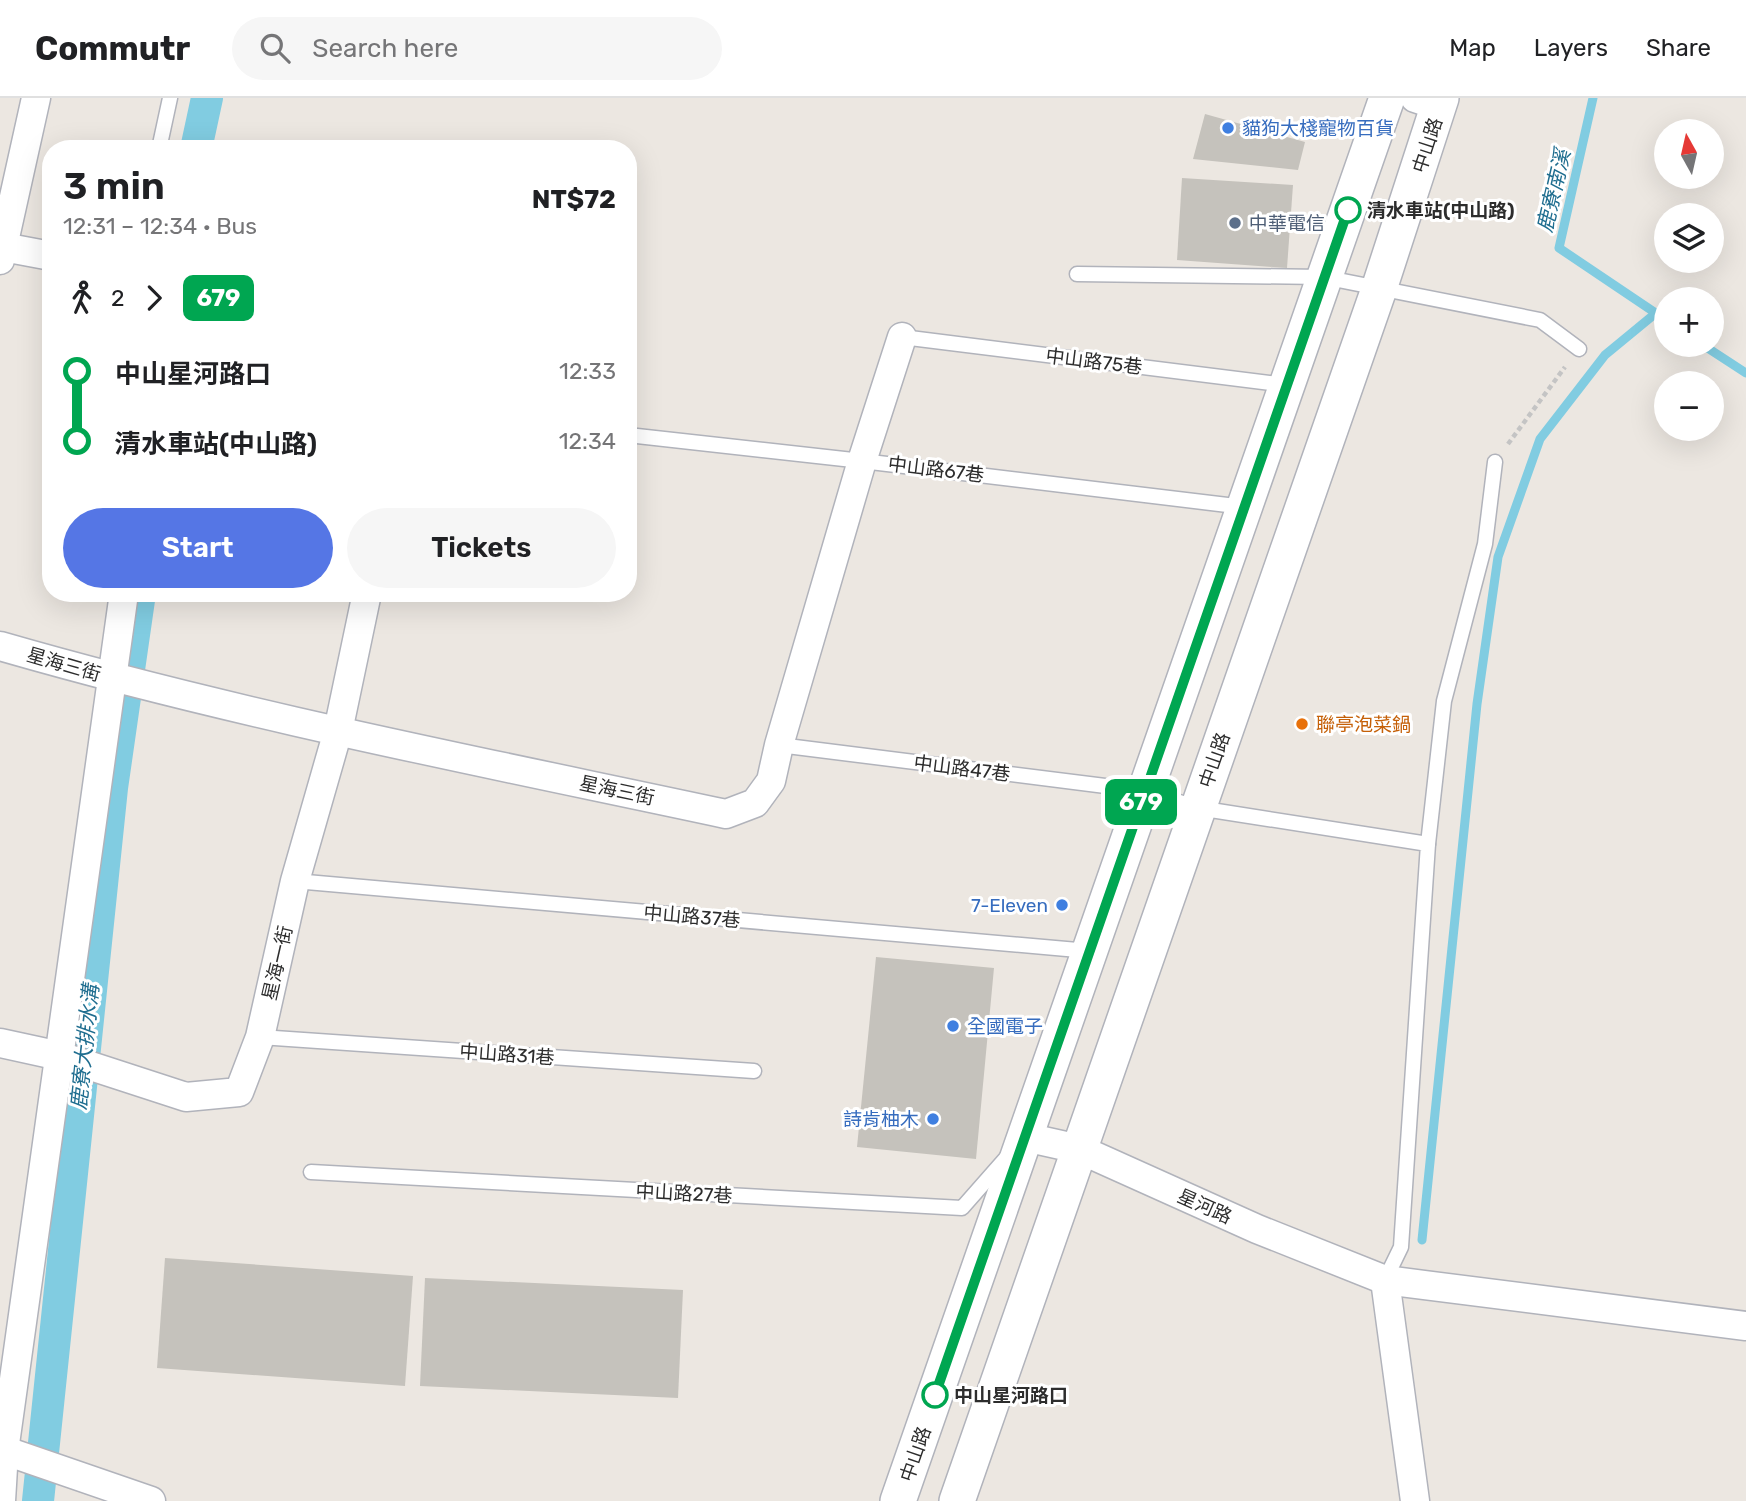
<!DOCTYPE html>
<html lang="en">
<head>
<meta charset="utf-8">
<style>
  :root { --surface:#fff; --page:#f6f6f6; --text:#202124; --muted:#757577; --line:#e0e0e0; --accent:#5576e5 }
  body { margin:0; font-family:Rubik,"Noto Sans TC",sans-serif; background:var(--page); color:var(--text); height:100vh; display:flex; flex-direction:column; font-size:26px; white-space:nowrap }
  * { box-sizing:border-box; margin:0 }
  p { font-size:23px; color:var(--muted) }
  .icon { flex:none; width:38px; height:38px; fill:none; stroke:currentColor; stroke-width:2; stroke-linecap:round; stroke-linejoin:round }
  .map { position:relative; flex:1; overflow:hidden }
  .panel { position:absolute; left:42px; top:42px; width:595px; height:462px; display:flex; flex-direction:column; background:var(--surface); border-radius:28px; box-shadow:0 7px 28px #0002 }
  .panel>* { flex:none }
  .badge { padding:0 14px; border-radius:10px; font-size:24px; line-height:46px }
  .needle { width:46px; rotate:352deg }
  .fabs { position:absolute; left:1654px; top:21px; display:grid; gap:14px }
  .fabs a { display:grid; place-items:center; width:70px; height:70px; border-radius:50%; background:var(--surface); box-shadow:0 7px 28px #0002; font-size:35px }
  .map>.badge { position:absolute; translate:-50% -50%; box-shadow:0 0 0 4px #fff }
  .legs { display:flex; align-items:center; gap:10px; height:77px; padding:0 21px; font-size:23px }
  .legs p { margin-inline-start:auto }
  .headline { display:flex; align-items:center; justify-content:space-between; height:119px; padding:0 21px }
  h1 { font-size:38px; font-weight:600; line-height:52px }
  .primary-button { display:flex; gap:14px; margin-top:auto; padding:14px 21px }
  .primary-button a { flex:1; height:80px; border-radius:42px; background:var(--accent); color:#fff; font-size:28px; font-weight:600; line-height:80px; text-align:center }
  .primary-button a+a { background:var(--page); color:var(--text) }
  ul { padding:0 21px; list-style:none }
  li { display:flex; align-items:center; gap:24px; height:70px; font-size:26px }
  li i { display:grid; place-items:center; width:10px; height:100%; margin:0 9px; background:currentColor }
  li i::after { content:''; width:18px; height:18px; margin:-9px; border:5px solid; border-radius:50%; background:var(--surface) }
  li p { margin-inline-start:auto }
  li:first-child i { background:linear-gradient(#0000 50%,currentColor 0) }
  li:last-child i { background:linear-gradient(currentColor 50%,#0000 0) }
  header { display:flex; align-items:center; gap:42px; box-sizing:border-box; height:98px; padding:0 35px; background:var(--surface); border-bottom:2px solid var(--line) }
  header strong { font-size:33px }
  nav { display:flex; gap:38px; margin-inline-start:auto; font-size:24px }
  .search { width:490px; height:63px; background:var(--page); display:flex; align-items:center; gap:18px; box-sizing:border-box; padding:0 24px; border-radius:38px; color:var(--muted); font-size:26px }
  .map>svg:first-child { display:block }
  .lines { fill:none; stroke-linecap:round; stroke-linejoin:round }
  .stream { stroke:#81cce1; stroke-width:9 }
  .canal { stroke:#81cce1; stroke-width:32 }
  .building { fill:#c5c2bc }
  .service-casing { stroke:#b1b3bb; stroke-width:17 }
  .minor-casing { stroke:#b1b3bb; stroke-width:31 }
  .tertiary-casing { stroke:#b1b3bb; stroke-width:38 }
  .path { stroke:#c4c4c4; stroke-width:4.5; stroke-dasharray:5 3.5; stroke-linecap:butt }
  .service { stroke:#fff; stroke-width:14 }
  .minor { stroke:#fff; stroke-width:28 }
  .tertiary { stroke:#fff; stroke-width:35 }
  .line-1-casing { stroke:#fff; stroke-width:16 }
  .line-1 { stroke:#00a651; stroke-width:10 }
  .shop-dot { fill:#3f7fe0; stroke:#fff; stroke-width:2.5 }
  .stop-1-dot { fill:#fff; stroke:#00a651; stroke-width:3.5 }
  .service-dot { fill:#5c6f8a; stroke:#fff; stroke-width:2.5 }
  .food-dot { fill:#e8710a; stroke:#fff; stroke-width:2.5 }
  .labels { text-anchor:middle; stroke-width:6; stroke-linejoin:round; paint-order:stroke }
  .shop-label { font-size:19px; fill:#366cbe; stroke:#fff; text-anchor:start }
  .street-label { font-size:19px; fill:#2d2d2d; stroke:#fff }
  .stop-label { font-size:19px; font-weight:bold; fill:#2d2d2d; stroke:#fff; text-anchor:start }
  .service-label { font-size:19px; fill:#4e5e75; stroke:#fff; text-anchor:start }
  .food-label { font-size:19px; fill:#c56008; stroke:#fff; text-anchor:start }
  .water-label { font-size:21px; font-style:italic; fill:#1e6d8f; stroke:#fff }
</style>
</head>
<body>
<header>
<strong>Commutr</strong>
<div class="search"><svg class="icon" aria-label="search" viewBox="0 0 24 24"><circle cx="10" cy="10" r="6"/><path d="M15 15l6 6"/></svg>Search here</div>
<nav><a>Map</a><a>Layers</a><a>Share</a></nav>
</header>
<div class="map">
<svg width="1746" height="1403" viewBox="0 0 1746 1403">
  <rect width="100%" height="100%" fill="#ece7e1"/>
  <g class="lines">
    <!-- stream -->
    <g class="stream">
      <path d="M1593 0 1559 150 1666 222"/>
      <path d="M1703 247 1746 275"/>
      <path d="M1422 1142 1477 606 1498 459 1540 341 1605 257 1656 215"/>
    </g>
    <!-- canal -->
    <g class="canal">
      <path d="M196 51 207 0"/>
      <path d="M38 1403 112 690 140 495"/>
    </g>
  </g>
  <!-- building -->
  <g class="building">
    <path d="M1205 16 1305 44 1298 72 1193 61Z"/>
    <path d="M1182 80 1293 87 1287 170 1177 162Z"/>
    <path d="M876 859 994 870 976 1061 857 1049Z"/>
    <path d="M165 1160 413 1178 405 1288 157 1270Z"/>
    <path d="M425 1180 683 1192 678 1300 420 1288Z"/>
  </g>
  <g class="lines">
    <defs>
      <g id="service">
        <path d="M159 51 170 0"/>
        <path d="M1077 176 1323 179 1540 222 1579 251"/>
        <path d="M902 239 1286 287"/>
        <path d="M628 337 862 363 1244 409"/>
        <path d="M779 647 1145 693 1198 710 1428 746 1401 1149 1385 1182"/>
        <path d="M1428 746 1444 603 1485 446 1495 364"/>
        <path d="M295 783 1089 853"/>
        <path d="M260 939 754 973"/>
        <path d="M311 1074 962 1110 1006 1060"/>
      </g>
      <g id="minor">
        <path d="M1415 0 1439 8"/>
        <path d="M3 149 51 158"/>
        <path d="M0 162 36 0"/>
        <path d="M0 548C239 617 483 664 726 716L755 705 771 683 779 647 862 363 902 239"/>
        <path d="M0 945 60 958 186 999 239 994 260 939 295 783 338 633 367 495"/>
        <path d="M1025 1039 1079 1051 1257 1131 1385 1182 1746 1228"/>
        <path d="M1385 1182 1415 1403"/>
        <path d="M0 1351 151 1403"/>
        <path d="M1 1403 4 1353 124 495"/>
      </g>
      <g id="tertiary">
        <path d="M898 1403 1387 0"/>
        <path d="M957 1403 1379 191 1441 0"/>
      </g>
    </defs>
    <!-- service casing -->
    <use href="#service" class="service-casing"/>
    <!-- minor casing -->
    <use href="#minor" class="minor-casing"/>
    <!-- tertiary casing -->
    <use href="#tertiary" class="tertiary-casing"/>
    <!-- path -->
    <path class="path" d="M1508 346 1565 269"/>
    <!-- service -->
    <use href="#service" class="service"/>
    <!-- minor -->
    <use href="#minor" class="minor"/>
    <!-- tertiary -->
    <use href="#tertiary" class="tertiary"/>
  </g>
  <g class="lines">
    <defs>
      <path id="line-1" d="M935 1297 1348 112"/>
    </defs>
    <!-- line-1 casing -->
    <use href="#line-1" class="line-1-casing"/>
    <!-- line-1 -->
    <use href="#line-1" class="line-1"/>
  </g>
  <!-- markers -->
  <g class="shop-dot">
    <circle cx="1228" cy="30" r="7"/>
    <circle cx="1062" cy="807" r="7"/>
    <circle cx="953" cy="928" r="7"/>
    <circle cx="933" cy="1021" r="7"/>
  </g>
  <g class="stop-1-dot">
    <circle cx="1348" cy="112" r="12"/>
    <circle cx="935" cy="1297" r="12"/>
  </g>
  <circle class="service-dot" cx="1235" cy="125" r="7"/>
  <circle class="food-dot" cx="1302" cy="626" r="7"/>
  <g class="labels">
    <!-- shop labels -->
    <g class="shop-label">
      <text x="1242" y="37">貓狗大棧寵物百貨</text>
      <text x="1048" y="814" text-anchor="end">7-Eleven</text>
      <text x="967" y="935">全國電子</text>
      <text x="919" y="1028" text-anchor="end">詩肯柚木</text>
    </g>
    <!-- street labels -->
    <g class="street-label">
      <text transform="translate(1427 47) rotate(-72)" y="7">中山路</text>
      <text transform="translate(1094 263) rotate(7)" y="7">中山路75巷</text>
      <text transform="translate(936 371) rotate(7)" y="7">中山路67巷</text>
      <text transform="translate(64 566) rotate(16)" y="7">星海三街</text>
      <text transform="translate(1214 662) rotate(-71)" y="7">中山路</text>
      <text transform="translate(962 670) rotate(7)" y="7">中山路47巷</text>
      <text transform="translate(617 692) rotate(12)" y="7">星海三街</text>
      <text transform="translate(692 818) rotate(5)" y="7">中山路37巷</text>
      <text transform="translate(277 865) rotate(-77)" y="7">星海一街</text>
      <text transform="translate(507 956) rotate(4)" y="7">中山路31巷</text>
      <text transform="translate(684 1095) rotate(3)" y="7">中山路27巷</text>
      <text transform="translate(1205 1108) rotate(24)" y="7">星河路</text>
      <text transform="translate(915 1356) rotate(-71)" y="7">中山路</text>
    </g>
    <!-- stop labels -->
    <g class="stop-label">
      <text x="1367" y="119">清水車站(中山路)</text>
      <text x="954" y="1304">中山星河路口</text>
    </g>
    <!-- service labels -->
    <g class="service-label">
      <text x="1249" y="132">中華電信</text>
    </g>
    <!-- food labels -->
    <g class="food-label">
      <text x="1316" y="633">聯亭泡菜鍋</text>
    </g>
    <!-- water labels -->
    <g class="water-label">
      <text transform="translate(1554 93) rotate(-77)" y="7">鹿寮南溪</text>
      <text transform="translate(85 949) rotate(-84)" y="7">鹿寮大排水溝</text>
    </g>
  </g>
</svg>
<div class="fabs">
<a><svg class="needle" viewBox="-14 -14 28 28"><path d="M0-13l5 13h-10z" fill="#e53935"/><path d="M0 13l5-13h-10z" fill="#757577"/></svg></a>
<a><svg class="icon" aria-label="layers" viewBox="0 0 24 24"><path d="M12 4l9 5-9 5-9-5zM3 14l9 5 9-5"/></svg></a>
<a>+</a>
<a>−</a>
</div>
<b class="badge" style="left:1141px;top:704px;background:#00a651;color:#fff">679</b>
<section class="panel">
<div class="headline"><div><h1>3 min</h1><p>12:31 – 12:34 · Bus</p></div><b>NT$72</b></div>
<div class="legs"><svg class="icon" aria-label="walk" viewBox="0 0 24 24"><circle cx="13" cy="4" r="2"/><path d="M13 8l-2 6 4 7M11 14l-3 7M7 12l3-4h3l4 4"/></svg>2<svg class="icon" aria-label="forward" viewBox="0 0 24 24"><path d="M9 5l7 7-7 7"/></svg><b class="badge" style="background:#00a651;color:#fff">679</b></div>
<ul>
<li><i style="color:#00a651"></i><b>中山星河路口</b><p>12:33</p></li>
<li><i style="color:#00a651"></i><b>清水車站(中山路)</b><p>12:34</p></li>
</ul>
<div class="primary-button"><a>Start</a><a>Tickets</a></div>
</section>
</div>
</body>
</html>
